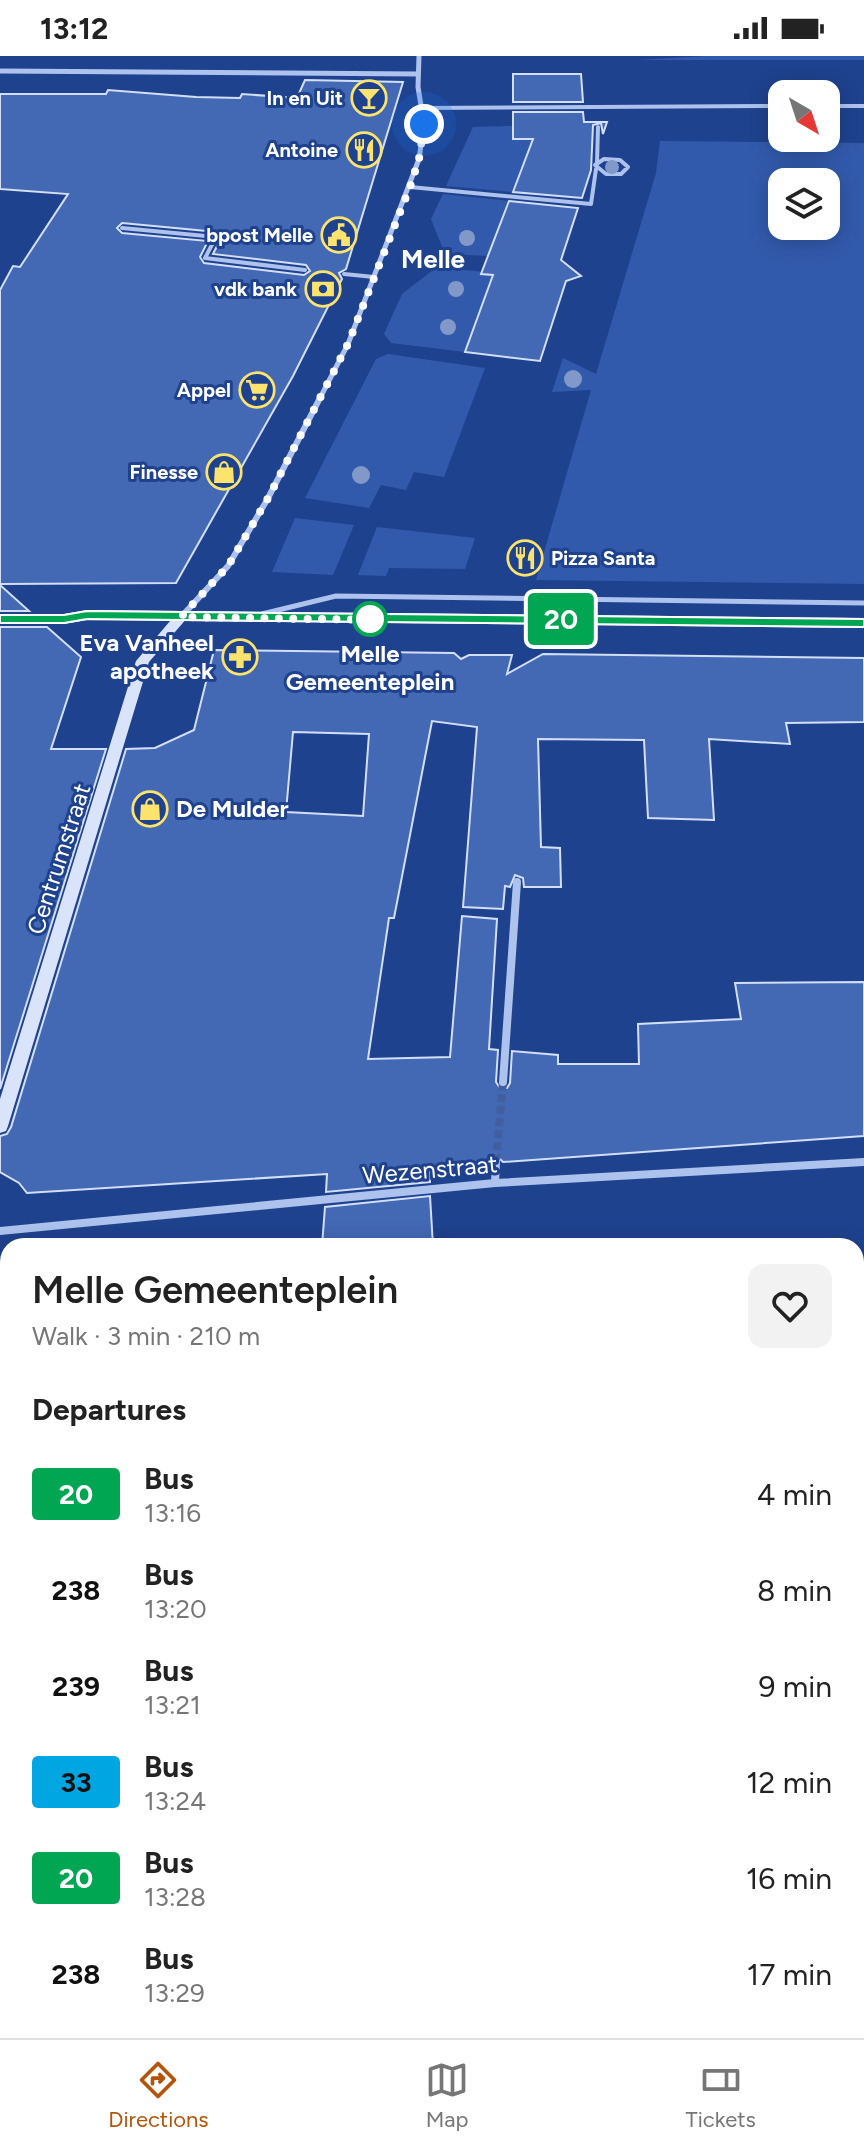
<!DOCTYPE html>
<html lang="en">
<head>
<meta charset="utf-8">
<style>
  :root { --surface:#fff; --page:#f2f2f2; --text:#222; --muted:#767676; --line:#e0e0e0; --accent:#b45309 }
  body { margin:0; font-family:Figtree,sans-serif; background:var(--page); color:var(--text); height:100vh; display:flex; flex-direction:column; font-size:30px; white-space:nowrap }
  * { box-sizing:border-box; margin:0 }
  p { font-size:26px; color:var(--muted) }
  .icon { flex:none; width:44px; height:44px; fill:none; stroke:currentColor; stroke-width:2; stroke-linecap:round; stroke-linejoin:round }
  .map { position:relative; flex:1; overflow:hidden }
  .drawer { position:absolute; left:0px; top:1182px; width:864px; height:800px; display:flex; flex-direction:column; background:var(--surface); border-radius:24px 24px 0 0; box-shadow:0 4px 20px #0003 }
  .drawer>* { flex:none }
  .badge { padding:0 16px; border-radius:6px; font-size:28px; line-height:52px }
  .needle { width:52px; rotate:141deg }
  .buttons { position:absolute; left:768px; top:24px; display:grid; gap:16px }
  .buttons a { display:grid; place-items:center; width:72px; height:72px; border-radius:16px; background:var(--surface); box-shadow:0 4px 20px #0003; font-size:40px }
  .you { position:absolute; width:40px; height:40px; margin:-20px; border:6px solid #fff; border-radius:50%; background:#1a73e8; box-shadow:0 0 0 12px #1a73e833 }
  .map>.badge { position:absolute; translate:-50% -50%; box-shadow:0 0 0 4px #fff }
  h2 { padding:0 32px; font-size:30px; line-height:72px }
  .round { display:grid; place-items:center; flex:none; width:84px; height:84px; border-radius:16px; background:var(--page) }
  .summary { display:flex; align-items:center; justify-content:space-between; height:136px; padding:0 32px }
  h1 { font-size:38px; font-weight:600; line-height:60px }
  ul { padding:0; list-style:none }
  li { display:flex; align-items:center; gap:24px; height:96px; padding:0 32px }
  li div { flex:1 }
  li b { display:block; font-size:30px }
  li em { font-style:normal }
  li .badge { min-width:88px; font-weight:700; text-align:center }
  .status { display:flex; justify-content:space-between; align-items:center; height:56px; padding:0 40px; background:var(--surface); direction:ltr }
  .status svg { height:22px; fill:currentColor }
  .tabs { display:flex; justify-content:space-around; align-items:center; height:112px; border-top:2px solid var(--line); background:var(--surface); font-size:22px; color:var(--muted) }
  .tabs a { display:grid; justify-items:center; gap:4px }
  .tabs .selected { color:var(--accent) }
  .map>svg:first-child { display:block }
  .green { fill:#325aac; fill-rule:evenodd }
  .building { fill:#4368b4; stroke:#d3dff9; stroke-width:2; fill-rule:evenodd }
  .lines { fill:none; stroke-linecap:round; stroke-linejoin:round }
  .minor-tunnel { stroke:#415e9f; stroke-width:8; stroke-dasharray:8 4; stroke-linecap:butt }
  .service-far1 { stroke:#adc2ed; stroke-width:4 }
  .service { stroke:#adc2ed; stroke-width:5 }
  .minor-far2 { stroke:#adc2ed; stroke-width:5 }
  .minor-far1 { stroke:#adc2ed; stroke-width:6 }
  .minor { stroke:#adc2ed; stroke-width:8 }
  .secondary { fill:#d9e3f9; fill-rule:evenodd }
  .primary { fill:#f3f6ff; fill-rule:evenodd }
  .tree { fill:#8298c9 }
  .line { fill:#00a651; stroke:#fff; stroke-width:2 }
  .walk { stroke:#fff; stroke-width:8; stroke-dasharray:0 14.4 }
  .stop-dot { fill:#fff; stroke:#00a651; stroke-width:4 }
  .labels { text-anchor:middle; stroke-width:6; stroke-linejoin:round; paint-order:stroke }
  .far-poi-label { font-size:20px; font-weight:bold; fill:#fff; stroke:#1f428e; text-anchor:end }
  .poi-label { font-size:24px; font-weight:bold; fill:#fff; stroke:#1f428e; text-anchor:end }
  .stop-label { font-size:24px; font-weight:bold; fill:#fff; stroke:#1f428e }
  .street-label { font-size:24px; fill:#fff; stroke:#1f428e }
  .far-district-label { font-size:26px; font-weight:bold; fill:#fff; stroke:#1f428e }
</style>
</head>
<body>
<div class="status"><b>13:12</b><svg viewBox="0 0 49 12"><path d="M0 12V9h3v3zM5 12V6h3v6zM10 12V3h3v9zM15 12V0h3v12zM26 1h20v11H26zM47 4h2v5h-2z"/></svg></div>
<div class="map">
<svg width="864" height="1982" viewBox="0 0 864 1982">
  <rect width="100%" height="100%" fill="#1f428e"/>
  <!-- green -->
  <g class="green">
    <path d="M706 0H864V4H637Z"/>
    <path d="M589 68 580 142 446 130 473 71Z"/>
    <path d="M660 85 864 87V528L536 524 591 334 552 336 563 302 596 318 656 117ZM782 126H826V170H782Z"/>
    <path d="M443 138 510 145 488 200 445 198 431 163Z"/>
    <path d="M437 211 494 217 465 296 391 287 384 278 402 238Z"/>
    <path d="M388 298 485 312 444 421 414 416 406 434 381 429 369 452 305 442 376 303Z"/>
    <path d="M295 462 354 469 333 519 272 516Z"/>
    <path d="M377 471 475 482 465 513 389 512 386 520 358 519Z"/>
    <path d="M864 1718V1982H0V1810L8 1811V1974H856V1719Z"/>
  </g>
  <!-- building -->
  <g class="building">
    <path d="M513 18H581L583 46H513Z"/>
    <path d="M305 24 403 26 346 213 339 217 342 223 293 320 176 527 0 528V234L13 210 20 211 68 138 0 133V38H106L108 34 196 41 240 42 242 38 297 42ZM122 167 217 176 221 182 213 198 306 209 310 215 304 219 204 207 200 201 208 185 122 177 117 172Z"/>
    <path d="M513 56H583L584 66H607L603 78 601 67 593 69 591 114 582 142 513 136 533 83H513Z"/>
    <path d="M509 145 578 152 561 204 581 220 566 225 540 305 465 296 493 219 481 218Z"/>
    <path d="M0 529 29 555H0Z"/>
    <path d="M0 571H47L81 601 51 693H106L0 1033Z"/>
    <path d="M214 594 454 597 461 603 469 599H512L507 618 543 598 864 602V666L786 667 790 688 709 683 714 764 648 762 644 684 538 683 541 791 560 792 561 831H524L523 822 515 819 510 831 505 830 503 853 463 851 477 671 432 665 394 862H389L368 1003 450 1001 462 860 497 863 489 993 498 994 496 1026 500 1032H507L510 1027 512 995 558 999V1008H639L638 968 741 963 735 927 864 926V1080L503 1106 496 1099 489 1107 429 1111 430 1126 326 1136 327 1118 27 1137 19 1127 0 1116V1080L7 1078 11 1071 126 693 155 692 194 674ZM293 676 369 678 363 760 286 756Z"/>
    <path d="M430 1140 433 1190H322L325 1151Z"/>
  </g>
  <g class="lines">
    <!-- minor-tunnel -->
    <path class="minor-tunnel" d="M496 1106 503 1026"/>
    <!-- service-far1 -->
    <g class="service-far1">
      <path d="M826 50H864"/>
      <path d="M421 52 782 50"/>
      <path d="M604 103 620 104 628 111 621 118H606L595 109Z"/>
      <path d="M597 107 598 71"/>
      <path d="M410 131 591 148 596 113"/>
      <path d="M122 172 216 181 205 202 305 214"/>
      <path d="M344 218 374 221"/>
    </g>
    <!-- service -->
    <path class="service" d="M262 558 336 540 864 547"/>
    <!-- minor-far2 -->
    <g class="minor-far2">
      <path d="M0 15 418 18"/>
      <path d="M320 342 348 288 419 103 424 68 418 31 419 0"/>
    </g>
    <!-- minor-far1 -->
    <path class="minor-far1" d="M181 561 228 510 267 444 321 340"/>
    <!-- minor -->
    <g class="minor">
      <path d="M503 1026 517 826"/>
      <path d="M495 1127 496 1106"/>
      <path d="M0 1175 495 1127 864 1106"/>
    </g>
    <!-- secondary -->
    <path class="secondary" d="M181 557 188 561 149 606 8 1070 6 1075 0 1077V1043L136 605 176 558Z"/>
    <!-- primary -->
    <path class="primary" d="M87 554 864 562V572L87 564 64 568H0V558H64Z"/>
  </g>
  <!-- trees -->
  <g class="tree">
    <circle cx="612" cy="111" r="7"/>
    <circle cx="467" cy="182" r="8"/>
    <circle cx="456" cy="233" r="8"/>
    <circle cx="448" cy="271" r="8"/>
    <circle cx="573" cy="323" r="9"/>
    <circle cx="361" cy="419" r="9"/>
  </g>
  <!-- line -->
  <path class="line" d="M87 555 864 563V571L87 563 64 567H0V559H64Z"/>
  <g class="lines">
    <!-- walk -->
    <path class="walk" d="M370 563 382 564 181 561 228 510 267 444 348 288 410 131 419 103 424 68"/>
  </g>
  <!-- icons -->
  <defs>
    <symbol id="bar-ring" viewBox="-11 -11 22 22"><circle r="9.5" fill="#1f428e" stroke="#fbe36d" stroke-width="1.5"/><path d="M-6-5H6L.8 .8V4.5H3.5V6h-7V4.5H-.8V.8Z" fill="#fbe36d"/></symbol>
    <symbol id="restaurant-ring" viewBox="-11 -11 22 22"><circle r="9.5" fill="#1f428e" stroke="#fbe36d" stroke-width="1.5"/><path d="M-5-6h1v4h1v-4h1v4h1v-4h1v5L-1.5 .5V6h-2V.5L-5-1ZM5-6V6H3V1.5H1.5Q1.5-4 5-6Z" fill="#fbe36d"/></symbol>
    <symbol id="civic-ring" viewBox="-11 -11 22 22"><circle r="9.5" fill="#1f428e" stroke="#fbe36d" stroke-width="1.5"/><path d="M-.6-6.5H3V-4.5H.6V-3L4-1V1h2V6H-6V1h2V-1L-.6-3ZM-1.2 2.5V6h2.4V2.5Z" fill="#fbe36d"/></symbol>
    <symbol id="bank-ring" viewBox="-11 -11 22 22"><circle r="9.5" fill="#1f428e" stroke="#fbe36d" stroke-width="1.5"/><path d="M-6-4H6V4H-6ZM0-2.3a2.3 2.3 0 1 0 0 4.6a2.3 2.3 0 1 0 0-4.6Z" fill="#fbe36d"/></symbol>
    <symbol id="supermarket-ring" viewBox="-11 -11 22 22"><circle r="9.5" fill="#1f428e" stroke="#fbe36d" stroke-width="1.5"/><path d="M-6-5.5h2.5l.6 2H6L4.5 2H-2.5L-4.4-4H-6ZM-1.5 3.2a1.3 1.3 0 1 0 .1 0ZM3 3.2a1.3 1.3 0 1 0 .1 0Z" fill="#fbe36d"/></symbol>
    <symbol id="shop-ring" viewBox="-11 -11 22 22"><circle r="9.5" fill="#1f428e" stroke="#fbe36d" stroke-width="1.5"/><path d="M-5-2.5h2.3a2.7 3.5 0 0 1 5.4 0H5L5.5 6h-11ZM-1.5-2.5h3a1.5 2.3 0 0 0-3 0Z" fill="#fbe36d"/></symbol>
    <symbol id="pharmacy-ring" viewBox="-11 -11 22 22"><circle r="9.5" fill="#1f428e" stroke="#fbe36d" stroke-width="1.5"/><path d="M-2-6h4v4h4v4h-4v4h-4v-4h-4v-4h4Z" fill="#fbe36d"/></symbol>
  </defs>
  <g fill-rule="evenodd">
    <use href="#bar-ring" x="349" y="22" width="40" height="40"/>
    <use href="#restaurant-ring" x="344" y="74" width="40" height="40"/>
    <use href="#civic-ring" x="319" y="159" width="40" height="40"/>
    <use href="#bank-ring" x="303" y="213" width="40" height="40"/>
    <use href="#supermarket-ring" x="237" y="314" width="40" height="40"/>
    <use href="#shop-ring" x="204" y="396" width="40" height="40"/>
    <use href="#restaurant-ring" x="505" y="482" width="40" height="40"/>
    <use href="#pharmacy-ring" x="220" y="581" width="40" height="40"/>
    <use href="#shop-ring" x="130" y="733" width="40" height="40"/>
  </g>
  <!-- markers -->
  <circle class="stop-dot" cx="370" cy="563" r="16"/>
  <g class="labels">
    <!-- far-poi labels -->
    <g class="far-poi-label">
      <text x="343" y="49">In en Uit</text>
      <text x="338" y="101">Antoine</text>
      <text x="313" y="186">bpost Melle</text>
      <text x="297" y="240">vdk bank</text>
      <text x="231" y="341">Appel</text>
      <text x="198" y="423">Finesse</text>
      <text x="551" y="509" text-anchor="start">Pizza Santa</text>
    </g>
    <!-- poi labels -->
    <g class="poi-label">
      <text x="214" y="595">Eva Vanheel<tspan x="214" dy="28">apotheek</tspan></text>
      <text x="176" y="761" text-anchor="start">De Mulder</text>
    </g>
    <!-- stop labels -->
    <g class="stop-label">
      <text x="370" y="606">Melle<tspan x="370" dy="28">Gemeenteplein</tspan></text>
    </g>
    <!-- street labels -->
    <g class="street-label">
      <text transform="translate(59 803) rotate(-72)" y="8">Centrumstraat</text>
      <text transform="translate(430 1114) rotate(-5)" y="8">Wezenstraat</text>
    </g>
    <!-- far-district labels -->
    <g class="far-district-label">
      <text x="433" y="212">Melle</text>
    </g>
  </g>
</svg>
<div class="buttons">
<a><svg class="needle" viewBox="-14 -14 28 28"><path d="M0-13l5 13h-10z" fill="#e53935"/><path d="M0 13l5-13h-10z" fill="#767676"/></svg></a>
<a><svg class="icon" aria-label="layers" viewBox="0 0 24 24"><path d="M12 4l9 5-9 5-9-5zM3 14l9 5 9-5"/></svg></a>
</div>
<div class="you" style="left:424px;top:68px"></div>
<b class="badge" style="left:561px;top:563px;background:#00a651;color:#fff">20</b>
<section class="drawer">
<div class="summary"><div><h1>Melle Gemeenteplein</h1><p>Walk · 3 min · 210 m</p></div><a class="round"><svg class="icon" aria-label="heart" viewBox="0 0 24 24"><path d="M12 20l-8-8c-3-5 5-10 8-4 3-6 11-1 8 4z"/></svg></a></div>
<h2>Departures</h2>
<ul>
<li><span class="badge" style="background:#00a651;color:#fff">20</span><div><b>Bus</b><p>13:16</p></div><em>4 min</em></li>
<li><span class="badge" style="background:#fff;color:#111">238</span><div><b>Bus</b><p>13:20</p></div><em>8 min</em></li>
<li><span class="badge" style="background:#fff;color:#111">239</span><div><b>Bus</b><p>13:21</p></div><em>9 min</em></li>
<li><span class="badge" style="background:#00a6e2;color:#111">33</span><div><b>Bus</b><p>13:24</p></div><em>12 min</em></li>
<li><span class="badge" style="background:#00a651;color:#fff">20</span><div><b>Bus</b><p>13:28</p></div><em>16 min</em></li>
<li><span class="badge" style="background:#fff;color:#111">238</span><div><b>Bus</b><p>13:29</p></div><em>17 min</em></li>
</ul>
</section>
</div>
<nav class="tabs">
<a class="selected"><svg class="icon" aria-label="directions" viewBox="0 0 24 24"><path d="M12 3l9 9-9 9-9-9zM9 14v-3h6M13 9l2 2-2 2"/></svg>Directions</a>
<a><svg class="icon" aria-label="map" viewBox="0 0 24 24"><path d="M3 6l6-2 6 2 6-2v14l-6 2-6-2-6 2zM9 4v14M15 6v14"/></svg>Map</a>
<a><svg class="icon" aria-label="tickets" viewBox="0 0 24 24"><path d="M3 7h18v10H3zM15 7v10"/></svg>Tickets</a>
</nav>
</body>
</html>
